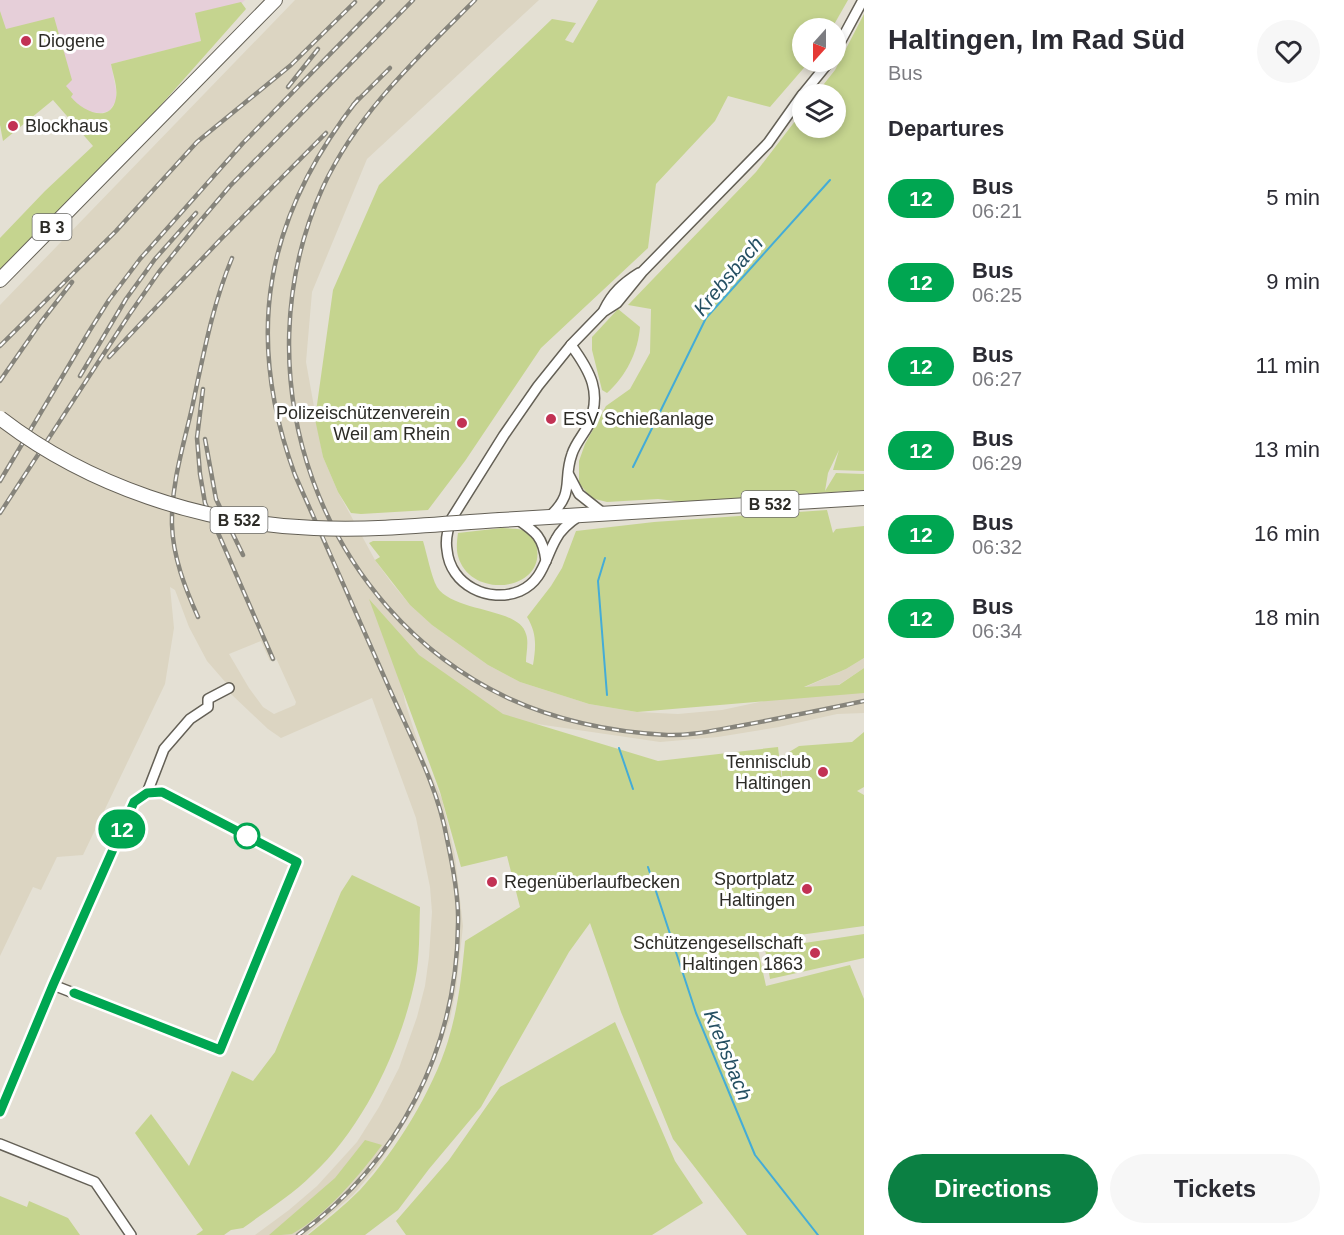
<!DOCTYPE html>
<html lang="en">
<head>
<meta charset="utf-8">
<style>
  :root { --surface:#fff; --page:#f7f7f7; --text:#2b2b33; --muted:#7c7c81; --accent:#0b8043 }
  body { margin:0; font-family:Arial,sans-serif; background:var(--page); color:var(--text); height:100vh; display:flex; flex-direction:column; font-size:22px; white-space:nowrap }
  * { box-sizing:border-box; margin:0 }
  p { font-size:20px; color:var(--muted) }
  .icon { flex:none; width:33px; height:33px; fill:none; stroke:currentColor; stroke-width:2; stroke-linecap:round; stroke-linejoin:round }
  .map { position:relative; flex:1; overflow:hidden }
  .panel { display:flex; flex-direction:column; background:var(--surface); width:480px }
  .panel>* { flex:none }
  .badge { padding:0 12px; border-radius:20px; font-size:21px; line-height:39px }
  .needle { width:39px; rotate:201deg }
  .fabs { position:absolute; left:792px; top:18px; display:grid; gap:12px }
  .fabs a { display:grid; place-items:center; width:54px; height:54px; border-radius:50%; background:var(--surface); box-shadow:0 3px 9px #0003; font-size:30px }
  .map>.badge { position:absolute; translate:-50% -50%; box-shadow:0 0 0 3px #fff }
  h2 { padding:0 24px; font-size:22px; line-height:54px }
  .round { display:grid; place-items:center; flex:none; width:63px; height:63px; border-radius:32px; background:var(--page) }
  .overview { display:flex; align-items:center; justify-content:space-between; height:102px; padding:0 24px }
  h1 { font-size:28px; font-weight:700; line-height:45px }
  .primary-button { display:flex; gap:12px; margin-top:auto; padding:12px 24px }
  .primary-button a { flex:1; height:69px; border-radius:36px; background:var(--accent); color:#fff; font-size:24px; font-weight:700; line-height:69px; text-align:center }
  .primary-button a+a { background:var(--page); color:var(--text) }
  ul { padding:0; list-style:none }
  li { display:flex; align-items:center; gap:18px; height:84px; padding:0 24px }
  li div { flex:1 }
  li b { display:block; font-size:22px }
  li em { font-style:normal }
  li .badge { min-width:66px; font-weight:700; text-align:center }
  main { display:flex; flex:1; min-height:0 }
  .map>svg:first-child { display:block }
  .industrial { fill:#e6cfd9 }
  .built { fill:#dcd5c2; fill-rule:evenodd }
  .green { fill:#c5d48f }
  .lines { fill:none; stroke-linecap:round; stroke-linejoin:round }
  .stream { stroke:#44acd7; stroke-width:2 }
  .street-casing { stroke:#646056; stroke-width:12 }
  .primary-casing { stroke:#646056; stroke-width:16 }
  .street { stroke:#fff; stroke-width:9 }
  .primary { stroke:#fff; stroke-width:14 }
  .rail-casing { stroke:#86847b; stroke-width:4.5 }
  .rail { stroke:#fff; stroke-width:2; stroke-dasharray:7; stroke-linecap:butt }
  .primary-bridge-casing { stroke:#646056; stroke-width:16; stroke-linecap:butt }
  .primary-bridge { stroke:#fff; stroke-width:14 }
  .line-casing { stroke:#fff; stroke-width:14 }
  .line { stroke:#00a651; stroke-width:9 }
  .poi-dot { fill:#c23254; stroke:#fff; stroke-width:2 }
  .stop-dot { fill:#fff; stroke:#00a651; stroke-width:3 }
  .labels { text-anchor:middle; stroke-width:6; stroke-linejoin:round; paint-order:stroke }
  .shield { fill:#fff; stroke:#6b6b67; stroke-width:1.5 }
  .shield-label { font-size:16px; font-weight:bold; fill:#2c2b26 }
  .poi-label { font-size:18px; fill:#2c2b26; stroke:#fff; text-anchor:start }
  .water-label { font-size:20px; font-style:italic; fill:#244f62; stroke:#fff }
</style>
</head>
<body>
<main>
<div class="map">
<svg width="864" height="1235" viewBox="0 0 864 1235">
  <rect width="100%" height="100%" fill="#e4e0d4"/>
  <!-- industrial -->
  <path class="industrial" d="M0 0H245L202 41 111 64 116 90V101L109 111 101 113 88 112 77 105 71 97 0 36Z"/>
  <!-- built -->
  <path class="built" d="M295 0H539L367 159 312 292 306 362 323 457 338 492 375 560 391 582 410 605 432 625 488 665 520 682 589 704 637 712 678 714 722 710 783 697 846 669 864 658V668L831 690 864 689V713L837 714 779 727 718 737 660 742 496 718 395 644 405 702 421 752 442 799 455 856 463 926 456 989 450 1019 429 1077 414 1109 376 1168 353 1195 306 1235H255L289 1210 317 1186 357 1142 379 1107 399 1068 417 1017 425 986 429 957 432 912 430 887 416 818 372 698 281 738 268 729 231 694 227 684 207 661 189 627 175 590 170 587 174 628 165 684 83 855 57 857 41 890 33 887 0 956V305ZM261 641 270 661 276 658 296 702 295 705 274 714 263 707 249 688 229 654Z"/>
  <!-- green -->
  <g class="green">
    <path d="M598 0H848L832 28H802V62H809L770 107 728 96 715 121 656 184 648 248 541 348 465 461 428 510 361 514 351 513 338 492 323 457 315 419 333 290 379 185 552 19 576 23 565 40 573 43Z"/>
    <path d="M241 2 246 9 137 132 0 269V238L45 191 93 146 53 100 3 141 0 125V11L6 29 54 17 72 80 66 86 73 94 71 97C82 111 111 125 116 98 118 87 113 75 111 64L201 41 195 13Z"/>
    <path d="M864 14V471L833 470 839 450 828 473 825 491 836 473 864 474V490L684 502 658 499 607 502 591 498 579 483V461L585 444 606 406 630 389 650 353 651 309 628 305 756 172 802 112V128H836V94H816L835 70Z"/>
    <path d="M618 309 640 327C638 352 626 376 607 393L602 390 592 350V337Z"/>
    <path d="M827 510 833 533 836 529 864 526V658L846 669 804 687 839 685 864 668V693L637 712 589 704 520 682 488 665 432 625 410 605 375 560 380 557 369 543 373 541H423C427 554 431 576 437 587 454 613 519 607 526 634 529 642 526 654 526 662L533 665C536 647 537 633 527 617L551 586 562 568 576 531 654 522Z"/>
    <path d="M502 528C509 529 519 528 525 531 531 534 535 538 536 544 549 590 471 602 458 556 456 549 457 540 458 533Z"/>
    <path d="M369 599 419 655 503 714 658 761 778 747 783 789 781 757 799 746 852 742 864 732V787L857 791 864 795V926L756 941 766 986 850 965 864 999V1235H747L673 1139 621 1012 590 923 569 952 481 1107 429 1169 398 1210 365 1235H308C326 1220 344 1206 360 1190 395 1152 433 1090 448 1041 458 1009 462 974 465 941L520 907 507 856 461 867 440 792Z"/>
    <path d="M352 875 420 907C419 931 420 957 415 980 401 1048 363 1128 312 1175 292 1195 266 1211 243 1228L231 1230 224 1235H196L203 1230 135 1133 151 1114 189 1166 232 1071 253 1081 275 1052 341 892Z"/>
    <path d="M864 934V958L770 979 765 949Z"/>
    <path d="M615 1022 675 1161 703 1203 652 1235H406L396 1221 449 1160 500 1087Z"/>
    <path d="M365 1140 382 1145C360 1175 325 1216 292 1234 286 1235 276 1235 269 1235L335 1178Z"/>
    <path d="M0 1196 27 1207 29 1201 68 1218 80 1235H0Z"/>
  </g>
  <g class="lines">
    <!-- stream -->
    <g class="stream">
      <path d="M633 467 706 318 830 180"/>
      <path d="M605 558 598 581 607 695"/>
      <path d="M619 748 633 789"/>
      <path d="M648 867 696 1013 755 1155 818 1235"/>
    </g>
    <defs>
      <g id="street">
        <path d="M836 50 863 0"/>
        <path d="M803 94 829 62"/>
        <path d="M604 310C612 293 623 283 639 273"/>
        <path d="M569 475 579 494 603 513"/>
        <path d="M579 516C570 522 561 529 556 539 545 558 543 581 520 591 489 604 450 585 447 550 445 539 448 528 452 518L504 435 538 386 571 345 603 312 617 303 643 271 768 143 802 95"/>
        <path d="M549 517C576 492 562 482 572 454 575 444 583 435 588 426 603 393 590 371 571 345"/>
        <path d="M517 519C536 532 543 537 546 561"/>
        <path d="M53 985 220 1050 297 862 162 792 147 793"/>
        <path d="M0 1112 53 985 134 802 147 793 164 749 190 719 208 707V699L229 688"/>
        <path d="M0 1144 95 1182 131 1235"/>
      </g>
      <g id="primary">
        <path d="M0 280 275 0"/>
        <path d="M500 520 864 498"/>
      </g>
    </defs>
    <!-- street casing -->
    <use href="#street" class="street-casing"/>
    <!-- primary casing -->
    <use href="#primary" class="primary-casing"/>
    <!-- street -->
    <use href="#street" class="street"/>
    <!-- primary -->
    <use href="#primary" class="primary"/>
    <defs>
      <g id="rail">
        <path d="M475 0C418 57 358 112 323 187 237 376 320 609 508 698 558 721 612 732 667 735 691 736 715 730 739 726 781 718 822 710 864 701"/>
        <path d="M288 87 318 49"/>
        <path d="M353 105 390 68"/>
        <path d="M0 346 116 231 197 142 291 65 355 2"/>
        <path d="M109 357 220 240 326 133"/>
        <path d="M80 376 126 299 155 259 196 213"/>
        <path d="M0 381 41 322 72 282"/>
        <path d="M203 389 197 438 200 474 205 503 273 659"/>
        <path d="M205 439 216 499 243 555"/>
        <path d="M0 481 90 330 109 300 140 259 243 143 383 0"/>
        <path d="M0 513 129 315 159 272 196 226 230 186 413 0"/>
        <path d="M198 617C185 588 173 557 172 525 171 485 183 447 192 408 203 357 212 306 232 258"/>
        <path d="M298 1235C399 1162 457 1049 458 924 459 901 452 862 447 839 438 787 411 738 390 690 358 618 327 546 295 475 243 333 266 216 358 99"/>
      </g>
    </defs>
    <!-- rail casing -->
    <use href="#rail" class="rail-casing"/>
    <!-- rail -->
    <use href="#rail" class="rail"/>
    <defs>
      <path id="primary-bridge" d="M0 418C88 486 203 524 314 528 376 531 438 524 500 520"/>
    </defs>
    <!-- primary-bridge casing -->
    <use href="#primary-bridge" class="primary-bridge-casing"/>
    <!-- primary-bridge -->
    <use href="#primary-bridge" class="primary-bridge"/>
  </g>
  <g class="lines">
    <defs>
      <path id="line" d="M0 1112 53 985 134 802 147 793 162 792 297 862 220 1050 74 993"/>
    </defs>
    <!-- line casing -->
    <use href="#line" class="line-casing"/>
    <!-- line -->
    <use href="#line" class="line"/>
  </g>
  <!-- markers -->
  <g class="poi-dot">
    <circle cx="26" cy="41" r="6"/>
    <circle cx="13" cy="126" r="6"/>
    <circle cx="551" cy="419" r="6"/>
    <circle cx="462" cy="423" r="6"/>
    <circle cx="823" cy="772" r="6"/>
    <circle cx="492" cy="882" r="6"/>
    <circle cx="807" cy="889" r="6"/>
    <circle cx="815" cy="953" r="6"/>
  </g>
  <circle class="stop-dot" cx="247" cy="836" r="12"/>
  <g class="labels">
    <!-- shield labels -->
    <g class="shield">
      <rect x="32.5" y="214" width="39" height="26" rx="4.5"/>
      <rect x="741.5" y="491" width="57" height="26" rx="4.5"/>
      <rect x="210.5" y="507" width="57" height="26" rx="4.5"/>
    </g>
    <g class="shield-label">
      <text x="52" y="233">B 3</text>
      <text x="770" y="510">B 532</text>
      <text x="239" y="526">B 532</text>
    </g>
    <!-- poi labels -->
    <g class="poi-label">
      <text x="38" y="47">Diogene</text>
      <text x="25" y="132">Blockhaus</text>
      <text x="450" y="419" text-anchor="end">Polizeischützenverein<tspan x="450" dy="21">Weil am Rhein</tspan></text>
      <text x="563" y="425">ESV Schießanlage</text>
      <text x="811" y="768" text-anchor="end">Tennisclub<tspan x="811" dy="21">Haltingen</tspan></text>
      <text x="795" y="885" text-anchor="end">Sportplatz<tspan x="795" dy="21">Haltingen</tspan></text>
      <text x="504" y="888">Regenüberlaufbecken</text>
      <text x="803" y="949" text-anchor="end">Schützengesellschaft<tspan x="803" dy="21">Haltingen 1863</tspan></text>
    </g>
    <!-- water labels -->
    <g class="water-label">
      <text transform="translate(728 276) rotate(-50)" y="7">Krebsbach</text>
      <text transform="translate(728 1055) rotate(68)" y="7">Krebsbach</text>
    </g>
  </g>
</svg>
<div class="fabs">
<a><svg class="needle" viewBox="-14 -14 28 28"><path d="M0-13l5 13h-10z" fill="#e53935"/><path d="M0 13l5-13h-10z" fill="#7c7c81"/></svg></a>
<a><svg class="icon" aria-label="layers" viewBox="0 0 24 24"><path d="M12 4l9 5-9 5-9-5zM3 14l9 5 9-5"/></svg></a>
</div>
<b class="badge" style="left:122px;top:829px;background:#00a651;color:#fff">12</b>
</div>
<section class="panel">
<div class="overview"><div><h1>Haltingen, Im Rad Süd</h1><p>Bus</p></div><a class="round"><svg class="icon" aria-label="heart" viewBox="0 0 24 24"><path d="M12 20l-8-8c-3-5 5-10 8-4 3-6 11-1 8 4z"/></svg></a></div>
<h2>Departures</h2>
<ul>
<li><span class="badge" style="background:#00a651;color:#fff">12</span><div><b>Bus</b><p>06:21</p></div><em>5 min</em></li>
<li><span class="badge" style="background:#00a651;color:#fff">12</span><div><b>Bus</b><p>06:25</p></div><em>9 min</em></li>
<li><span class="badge" style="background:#00a651;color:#fff">12</span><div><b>Bus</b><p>06:27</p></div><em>11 min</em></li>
<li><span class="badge" style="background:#00a651;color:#fff">12</span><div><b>Bus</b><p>06:29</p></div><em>13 min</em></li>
<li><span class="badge" style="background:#00a651;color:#fff">12</span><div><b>Bus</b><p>06:32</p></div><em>16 min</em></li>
<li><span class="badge" style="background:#00a651;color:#fff">12</span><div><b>Bus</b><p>06:34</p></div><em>18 min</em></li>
</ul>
<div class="primary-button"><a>Directions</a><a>Tickets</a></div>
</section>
</main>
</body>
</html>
